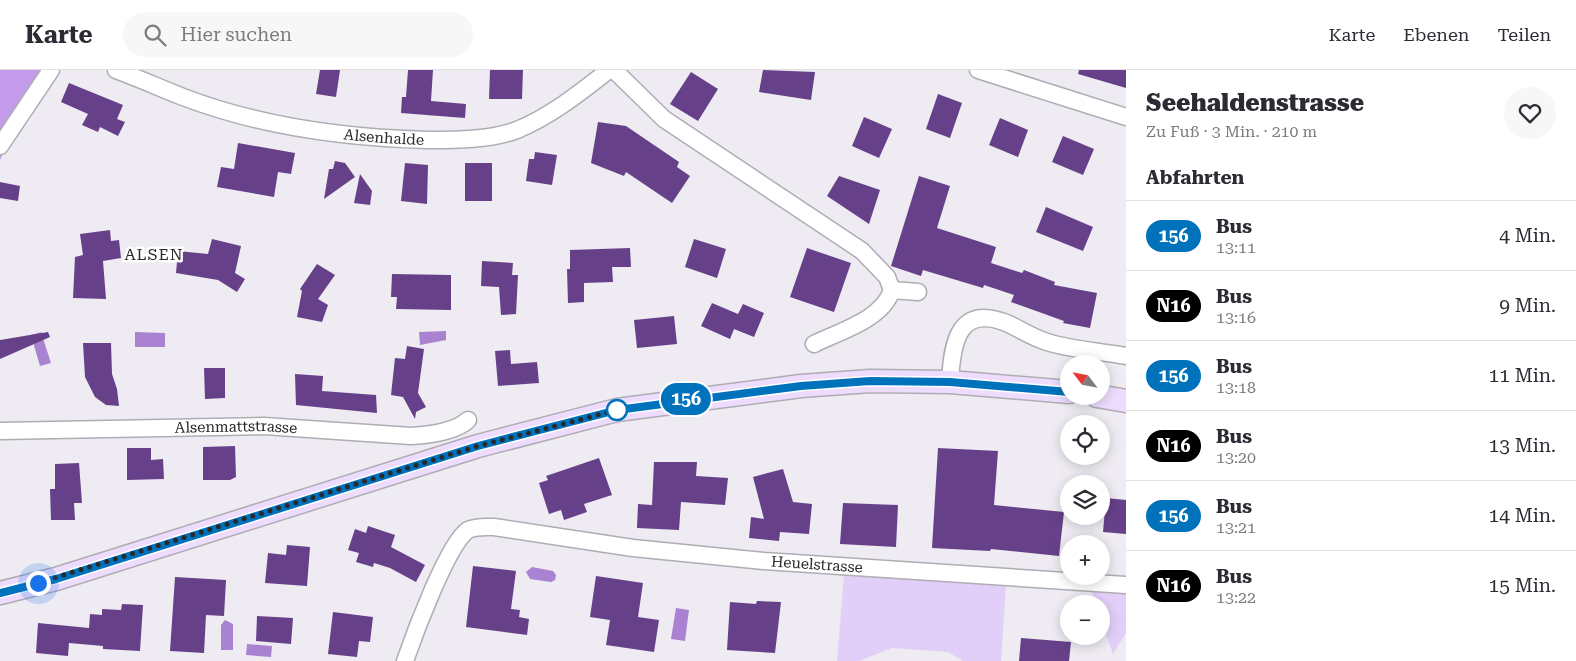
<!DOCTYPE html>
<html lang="de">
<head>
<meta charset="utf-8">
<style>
  :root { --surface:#fff; --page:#f7f7f7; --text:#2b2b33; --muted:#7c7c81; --line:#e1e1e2 }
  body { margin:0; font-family:"Roboto Serif",serif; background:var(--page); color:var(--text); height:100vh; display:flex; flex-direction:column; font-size:19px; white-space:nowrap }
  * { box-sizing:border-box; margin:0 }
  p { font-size:16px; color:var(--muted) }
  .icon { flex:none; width:28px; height:28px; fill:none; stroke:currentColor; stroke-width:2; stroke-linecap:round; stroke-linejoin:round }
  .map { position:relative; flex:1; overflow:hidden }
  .panel { display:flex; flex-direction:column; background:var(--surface); width:450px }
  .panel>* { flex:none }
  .badge { padding:0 10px; border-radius:16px; font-size:18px; line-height:32px }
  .needle { width:32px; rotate:302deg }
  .fabs { position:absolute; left:1060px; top:285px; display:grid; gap:10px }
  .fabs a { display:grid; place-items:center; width:50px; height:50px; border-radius:50%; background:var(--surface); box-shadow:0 2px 12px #0003; font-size:25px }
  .you { position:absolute; width:25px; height:25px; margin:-12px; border:4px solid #fff; border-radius:50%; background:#1a73e8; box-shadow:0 0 0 8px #1a73e833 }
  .map>.badge { position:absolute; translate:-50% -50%; box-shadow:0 0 0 2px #fff }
  h2 { padding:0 20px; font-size:19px; line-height:45px }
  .round { display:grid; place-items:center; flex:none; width:52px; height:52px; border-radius:26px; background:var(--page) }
  .headline { display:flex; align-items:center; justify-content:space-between; height:85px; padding:0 20px }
  h1 { font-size:24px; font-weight:800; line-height:38px }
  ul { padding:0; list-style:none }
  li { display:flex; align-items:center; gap:15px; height:70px; padding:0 20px; border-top:1px solid var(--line) }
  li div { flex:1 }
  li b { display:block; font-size:19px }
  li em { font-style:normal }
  li .badge { min-width:55px; font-weight:700; text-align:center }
  header { display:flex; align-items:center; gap:30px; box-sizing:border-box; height:70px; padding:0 25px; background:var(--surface); border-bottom:1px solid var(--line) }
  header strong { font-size:24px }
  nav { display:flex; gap:28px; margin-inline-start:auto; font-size:18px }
  .search { width:350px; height:45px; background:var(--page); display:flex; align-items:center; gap:12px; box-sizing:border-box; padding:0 18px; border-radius:28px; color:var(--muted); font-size:19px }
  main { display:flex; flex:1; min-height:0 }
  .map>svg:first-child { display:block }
  .green { fill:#e2cff9 }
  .forest { fill:#c29ceb }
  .water { fill:#a983d1 }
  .building { fill:#664189 }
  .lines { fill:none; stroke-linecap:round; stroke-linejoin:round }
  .minor-casing { stroke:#afacb3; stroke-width:19 }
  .secondary-casing { stroke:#afacb3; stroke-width:25 }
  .minor { stroke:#fff; stroke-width:16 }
  .secondary { stroke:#eddcfe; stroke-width:22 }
  .line-casing { stroke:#fff; stroke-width:11 }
  .line { stroke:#0072bc; stroke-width:8 }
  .walk { stroke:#2a282b; stroke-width:5; stroke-dasharray:0 9 }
  .stop-dot { fill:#fff; stroke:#0072bc; stroke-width:2.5 }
  .labels { text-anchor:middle; stroke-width:5; stroke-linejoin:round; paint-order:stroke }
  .street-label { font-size:15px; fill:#2a282b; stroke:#fff }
  .neighbourhood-label { font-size:16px; letter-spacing:1px; fill:#2a282b; stroke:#fff }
</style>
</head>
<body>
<header>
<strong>Karte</strong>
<div class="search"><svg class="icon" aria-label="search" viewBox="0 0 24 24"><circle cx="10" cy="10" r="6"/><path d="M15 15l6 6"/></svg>Hier suchen</div>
<nav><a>Karte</a><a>Ebenen</a><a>Teilen</a></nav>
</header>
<main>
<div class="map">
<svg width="1126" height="591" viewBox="0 0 1126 591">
  <rect width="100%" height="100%" fill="#eeebf2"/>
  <!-- green -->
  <g class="green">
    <path d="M844 505 1006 514 1001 591H963L948 582 892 578 859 591H837Z"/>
    <path d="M1091 519 1126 522V563L1113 584 1101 550V534H1096Z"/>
  </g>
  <!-- forest -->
  <path class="forest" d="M0 0H44L35 12 0 90Z"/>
  <!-- water -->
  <g class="water">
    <path d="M446 261V270L420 275 419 262Z"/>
    <path d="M41 262 51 293 40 296 31 265Z"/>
    <path d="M135 262 165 263V277H135Z"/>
    <path d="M532 497 553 501 556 505 555 510 551 512 530 509 526 502Z"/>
    <path d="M676 538 689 540 685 571 671 569Z"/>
    <path d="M225 550 233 554V580H221V555Z"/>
    <path d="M247 574 272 576 271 587 246 585Z"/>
  </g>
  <!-- building -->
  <g class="building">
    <path d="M320 0H340L336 27 316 24Z"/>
    <path d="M408 0H433L431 31 466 34 465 48 401 43 402 27H406Z"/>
    <path d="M490 0H523L522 29H489Z"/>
    <path d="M763 0 815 2 811 30 759 22Z"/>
    <path d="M1079 0H1126V18L1078 4Z"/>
    <path d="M691 2 718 19 698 51 670 34Z"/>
    <path d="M69 13 123 35 117 49 125 52 118 66 100 57 98 62 82 55 88 44 61 32Z"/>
    <path d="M938 24 962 33 950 68 926 59Z"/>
    <path d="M864 47 892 59 879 88 852 76Z"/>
    <path d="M1000 48 1028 60 1018 87 989 75Z"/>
    <path d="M598 52 626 56 679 92 677 97 690 106 672 133 626 102 624 106 591 93Z"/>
    <path d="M1063 66 1094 79 1083 105 1052 92Z"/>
    <path d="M238 73 295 83 291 104 278 102 274 127 217 117 221 97 234 99Z"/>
    <path d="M535 82 557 85 552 115 526 111 529 89H534Z"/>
    <path d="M335 91 345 93 355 107 324 129 329 99H333Z"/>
    <path d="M405 93 428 95 427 134 401 131Z"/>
    <rect x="465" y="93" width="27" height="38"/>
    <path d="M360 104 372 121 370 135 354 133Z"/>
    <path d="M839 106 880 120 869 154 827 126Z"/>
    <path d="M919 106 950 116 937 158 996 177 991 193 1022 203 1024 200 1055 212 1054 215 1097 223 1090 258 1063 253 1064 251 1011 232 1014 225 984 215 983 218 923 200 921 206 891 196Z"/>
    <path d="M0 112 20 116 18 131 0 128Z"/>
    <path d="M1046 137 1093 157 1083 181 1036 162Z"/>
    <path d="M110 160 111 171 119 170 121 188 103 191 106 229 73 228 75 187 83 185 80 164Z"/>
    <path d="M212 169 241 176 235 203 245 209 237 222 218 210 176 203 178 181 208 184Z"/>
    <path d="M694 169 726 179 717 208 685 197Z"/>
    <path d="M630 178 631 197H612L613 212 584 213V232L568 233 567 199H570V180Z"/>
    <path d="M807 178 851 193 834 242 790 227Z"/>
    <path d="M482 191 513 193 512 205H518L516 244 501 245 499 217 481 216Z"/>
    <path d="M317 194 335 205 318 229 328 235 322 252 297 247 302 221 300 219Z"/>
    <path d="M392 204 451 205V240L396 239 397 227H391Z"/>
    <path d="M712 233 738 244 743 234 764 243 754 267 734 259 730 269 701 256Z"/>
    <path d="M674 246 677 274 637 278 634 250Z"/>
    <path d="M48 262 50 267 0 289V270Z"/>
    <path d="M83 273H111L112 304 117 319 119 336 106 335 95 327 85 307Z"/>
    <path d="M407 276 424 279 418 323 426 337 416 342 415 349 403 327 391 325 395 288 405 289Z"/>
    <path d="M510 280 511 294 537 292 539 313 498 316 495 281Z"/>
    <path d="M204 298H225V328L205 329Z"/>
    <path d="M295 304 323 306 322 321 376 325 377 343 296 335Z"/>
    <path d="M235 376 236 407 230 410H203V377Z"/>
    <path d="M127 378H151V390L163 389 164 409 127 410Z"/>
    <path d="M938 378 998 381 994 435 1064 442 1059 486 991 479 990 481 932 478Z"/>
    <path d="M599 388 612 425 584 434 587 442 564 450 561 440 549 444 539 413 548 410 546 406Z"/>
    <path d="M654 392H697L696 406 728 408 725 435 681 432 679 460 637 458 638 434 652 435Z"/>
    <path d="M79 393 82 433H74L75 450H51L50 419H55V394Z"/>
    <path d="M783 399 793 432 812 434 809 464 780 462 779 471 749 468 751 447 764 449 753 407Z"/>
    <path d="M1106 428 1126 430V464L1103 462Z"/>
    <path d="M843 433 898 435 896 477 840 474Z"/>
    <path d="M368 456 395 465 391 477 425 495 416 512 390 498 374 493 373 497 356 492 359 483 348 480 355 459 366 463Z"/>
    <path d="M287 475 310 477 307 516 265 513 268 483 286 485Z"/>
    <path d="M473 496 516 501 511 539 520 540 519 547 529 549 527 565 466 557Z"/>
    <path d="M596 506 643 513 638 547 659 550 654 582 606 575 610 550 590 547Z"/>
    <path d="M175 507 226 510 224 546 206 545 204 583 170 581Z"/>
    <path d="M757 531 781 532 775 583 727 580 730 532 756 534Z"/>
    <path d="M122 534 143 535 140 581 103 579V576L69 573 68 586 36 583 38 553 89 558 90 544 102 545V539L121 540Z"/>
    <path d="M333 542 373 547 370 572 359 571 357 587 328 584Z"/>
    <path d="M257 546 293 548 291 574 256 571Z"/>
    <path d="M1021 568 1071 572 1069 591H1019Z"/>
  </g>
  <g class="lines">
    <defs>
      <g id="minor">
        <path id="s1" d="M116 0C138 8 160 18 183 27 259 56 346 68 428 70 456 70 490 70 517 60 551 46 581 22 609 0"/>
        <path d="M614 0 664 49 862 181 887 207 892 220C882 250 840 261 814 274"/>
        <path d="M978 0 1126 47"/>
        <path d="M0 76 51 0"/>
        <path d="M892 220 918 222"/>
        <path d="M950 312C952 271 959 233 1009 254 1021 260 1034 268 1047 272 1072 280 1100 281 1126 286"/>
        <path id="s2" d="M0 361 264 356 411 366C429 365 455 362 468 350"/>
        <path id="s3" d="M405 591C414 565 448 473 468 460 476 456 486 457 494 457L633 478 764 491 1126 515"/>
      </g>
      <g id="secondary">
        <path d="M1097 326 1126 331"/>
        <path d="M0 523 56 509 478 376 617 340 801 316 870 311 950 312 1069 322"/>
      </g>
    </defs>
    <!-- minor casing -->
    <use href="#minor" class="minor-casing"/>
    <!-- secondary casing -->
    <use href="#secondary" class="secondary-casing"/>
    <!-- minor -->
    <use href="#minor" class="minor"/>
    <!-- secondary -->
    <use href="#secondary" class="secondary"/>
  </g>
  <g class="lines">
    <defs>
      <path id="line" d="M0 523 56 509 478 376 617 340 801 316 870 311 950 312 1069 322"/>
    </defs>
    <!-- line casing -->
    <use href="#line" class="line-casing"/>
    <!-- line -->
    <use href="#line" class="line"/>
    <!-- walk -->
    <path class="walk" d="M38 513 478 376 617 340"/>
  </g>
  <!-- markers -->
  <circle class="stop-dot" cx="617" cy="340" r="10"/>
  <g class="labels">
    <!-- street labels -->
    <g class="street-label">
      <text dy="5" stroke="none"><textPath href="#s1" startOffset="278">Alsenhalde</textPath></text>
      <text dy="5" stroke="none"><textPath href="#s2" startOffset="236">Alsenmattstrasse</textPath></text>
      <text dy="5" stroke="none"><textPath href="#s3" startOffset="498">Heuelstrasse</textPath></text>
    </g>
    <!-- neighbourhood labels -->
    <g class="neighbourhood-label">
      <text x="154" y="190">ALSEN</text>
    </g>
  </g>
</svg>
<div class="fabs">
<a><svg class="needle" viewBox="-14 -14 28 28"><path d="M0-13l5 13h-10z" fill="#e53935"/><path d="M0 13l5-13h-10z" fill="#7c7c81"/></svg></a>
<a><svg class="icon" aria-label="locate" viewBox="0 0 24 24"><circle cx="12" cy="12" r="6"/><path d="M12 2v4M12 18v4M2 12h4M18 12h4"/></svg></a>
<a><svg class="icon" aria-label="layers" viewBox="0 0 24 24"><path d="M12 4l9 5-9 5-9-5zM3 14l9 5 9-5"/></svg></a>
<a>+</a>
<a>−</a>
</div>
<div class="you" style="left:38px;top:513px"></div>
<b class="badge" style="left:686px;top:329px;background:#0072bc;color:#fff">156</b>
</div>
<section class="panel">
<div class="headline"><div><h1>Seehaldenstrasse</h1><p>Zu Fuß · 3 Min. · 210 m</p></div><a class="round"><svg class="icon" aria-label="heart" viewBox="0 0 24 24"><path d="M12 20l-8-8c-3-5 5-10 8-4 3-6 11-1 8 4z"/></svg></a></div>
<h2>Abfahrten</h2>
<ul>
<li><span class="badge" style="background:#0072bc;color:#fff">156</span><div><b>Bus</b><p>13:11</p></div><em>4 Min.</em></li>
<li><span class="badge" style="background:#000;color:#fff">N16</span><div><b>Bus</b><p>13:16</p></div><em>9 Min.</em></li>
<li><span class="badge" style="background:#0072bc;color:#fff">156</span><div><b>Bus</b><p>13:18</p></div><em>11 Min.</em></li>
<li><span class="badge" style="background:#000;color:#fff">N16</span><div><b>Bus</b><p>13:20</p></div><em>13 Min.</em></li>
<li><span class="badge" style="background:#0072bc;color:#fff">156</span><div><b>Bus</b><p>13:21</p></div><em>14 Min.</em></li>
<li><span class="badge" style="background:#000;color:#fff">N16</span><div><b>Bus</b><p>13:22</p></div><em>15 Min.</em></li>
</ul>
</section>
</main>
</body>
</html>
